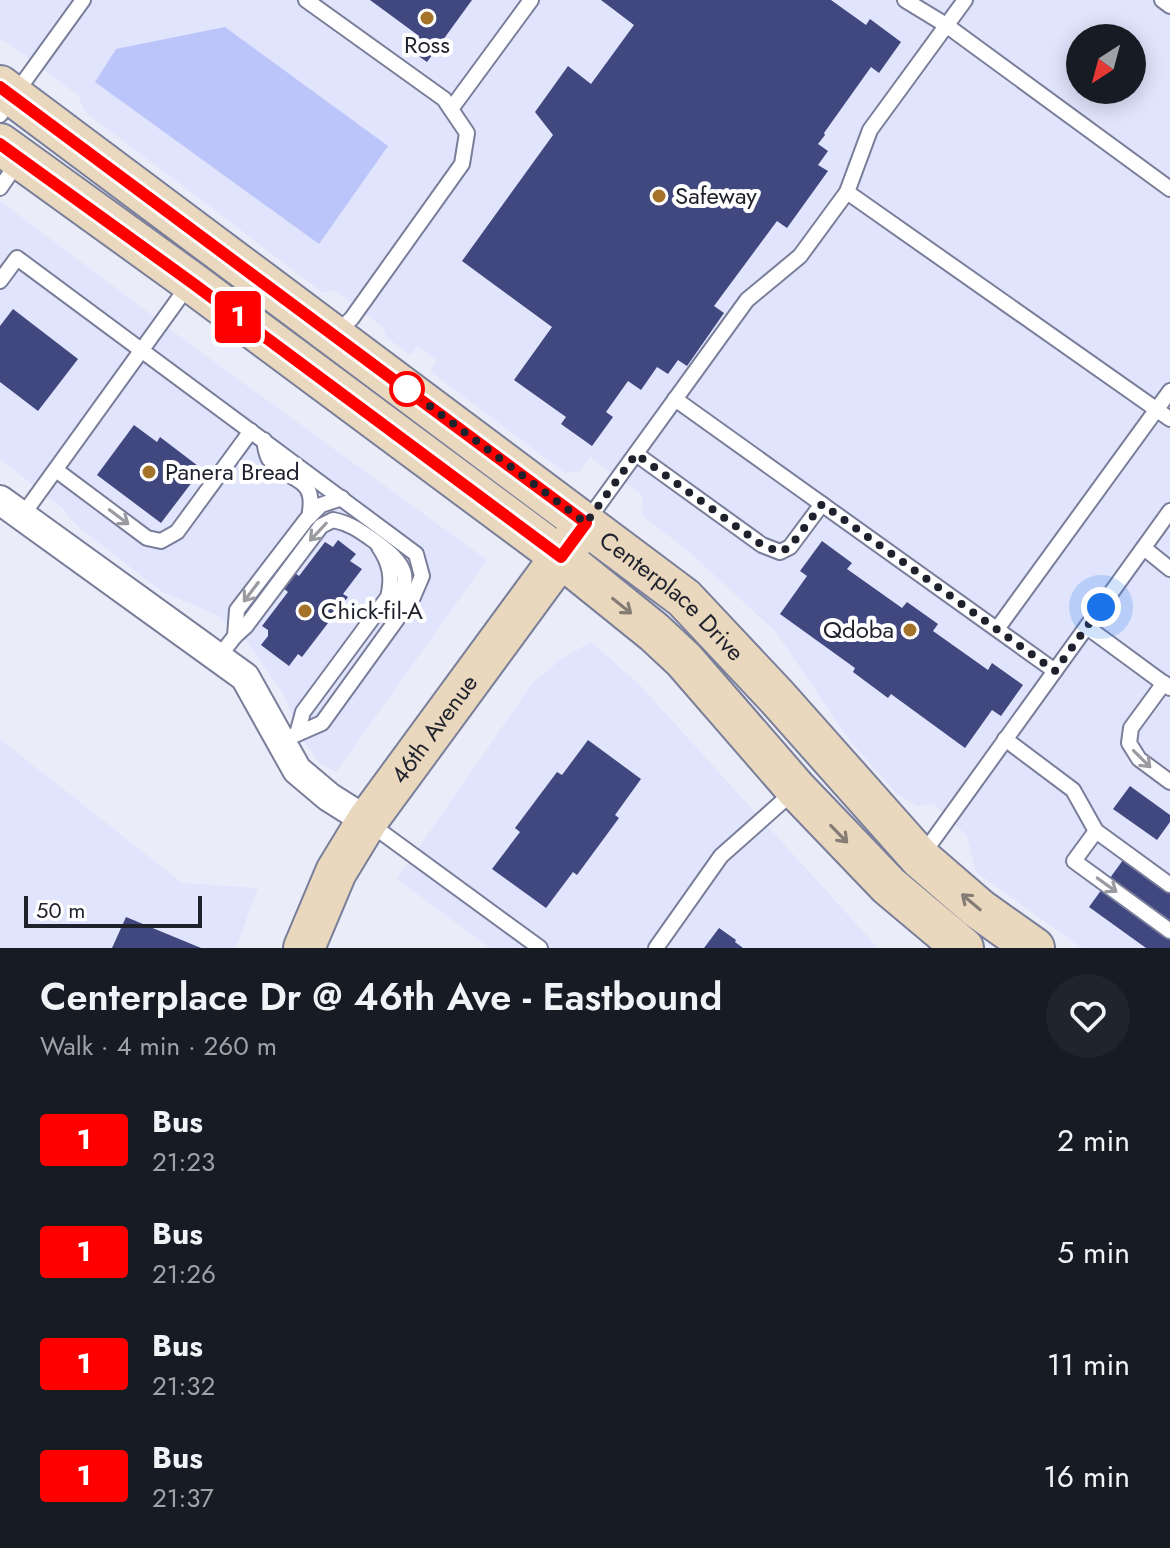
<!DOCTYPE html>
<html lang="en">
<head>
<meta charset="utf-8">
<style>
  :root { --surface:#171b24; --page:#20242c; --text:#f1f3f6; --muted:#9ea1a6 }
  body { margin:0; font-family:Jost,sans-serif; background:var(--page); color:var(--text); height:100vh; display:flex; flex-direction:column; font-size:30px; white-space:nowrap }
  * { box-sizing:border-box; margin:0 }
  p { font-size:26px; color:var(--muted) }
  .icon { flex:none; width:44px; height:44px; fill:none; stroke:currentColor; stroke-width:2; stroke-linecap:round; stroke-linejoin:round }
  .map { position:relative; height:948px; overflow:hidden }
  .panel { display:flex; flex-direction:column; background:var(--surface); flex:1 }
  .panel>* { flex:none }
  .badge { padding:0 16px; border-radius:6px; font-size:28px; line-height:52px }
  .needle { width:52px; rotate:216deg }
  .controls { position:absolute; left:1066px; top:24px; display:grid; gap:16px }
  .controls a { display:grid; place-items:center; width:80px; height:80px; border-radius:50%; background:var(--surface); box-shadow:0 4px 20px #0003; font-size:40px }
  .scale { position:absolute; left:24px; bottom:20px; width:178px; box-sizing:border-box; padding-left:8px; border:4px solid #1f212d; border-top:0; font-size:22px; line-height:28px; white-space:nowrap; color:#1f212d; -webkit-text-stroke:6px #fff; paint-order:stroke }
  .you { position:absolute; width:40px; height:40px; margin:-20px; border:6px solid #fff; border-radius:50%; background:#1a73e8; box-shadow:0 0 0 12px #1a73e833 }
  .map>.badge { position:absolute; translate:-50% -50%; box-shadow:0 0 0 4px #fff }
  .round { display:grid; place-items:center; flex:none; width:84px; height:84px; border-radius:42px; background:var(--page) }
  .summary { display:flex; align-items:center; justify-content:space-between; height:136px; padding:0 40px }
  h1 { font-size:38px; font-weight:600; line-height:60px }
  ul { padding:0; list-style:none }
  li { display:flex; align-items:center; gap:24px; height:112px; padding:0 40px }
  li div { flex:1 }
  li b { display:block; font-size:30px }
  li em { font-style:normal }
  li .badge { min-width:88px; font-weight:700; text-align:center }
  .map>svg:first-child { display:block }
  .built { fill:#e0e4fc; fill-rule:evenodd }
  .water { fill:#bcc5fa }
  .building { fill:#41477f }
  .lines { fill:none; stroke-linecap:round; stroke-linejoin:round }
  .lane-casing { stroke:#797e9a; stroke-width:18 }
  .street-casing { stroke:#797e9a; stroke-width:32 }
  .secondary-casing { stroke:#797e9a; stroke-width:44 }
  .lane { stroke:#fff; stroke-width:14 }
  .street { stroke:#fff; stroke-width:28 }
  .secondary { stroke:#e9d8bd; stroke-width:40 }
  .oneway { stroke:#9a9ba0 }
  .oneway2 { stroke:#847c75 }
  .line-casing { stroke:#fff; stroke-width:18 }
  .line { stroke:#f00; stroke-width:12 }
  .walk { stroke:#1f212d; stroke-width:8; stroke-dasharray:0 14.4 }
  .poi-dot { fill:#a47228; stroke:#fff; stroke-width:3 }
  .stop-dot { fill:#fff; stroke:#f00; stroke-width:4 }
  .labels { text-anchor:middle; stroke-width:8; stroke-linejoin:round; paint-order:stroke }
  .poi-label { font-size:24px; fill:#1f212d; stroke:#fff; text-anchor:start }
  .street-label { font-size:24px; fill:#1f212d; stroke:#fff }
</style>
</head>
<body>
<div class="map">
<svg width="1170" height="948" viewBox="0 0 1170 948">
  <rect width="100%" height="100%" fill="#eaedf9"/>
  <!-- built -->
  <g class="built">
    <path d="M0 0H1170V948H1082L976 872 967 836 933 803 917 806 897 794 850 741 776 632 688 551 643 516 642 495 590 457 580 471 565 473 430 371 437 360 418 346 410 355 386 337 383 327 336 291 322 292 85 112 78 95 5 41 0 40ZM1080 38H1132V90H1080Z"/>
    <path d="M0 201 198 350 487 560 336 772 319 763 306 744 282 692 247 641 217 615 161 591 76 525 62 508 0 459Z"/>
    <path d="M591 642 638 683 878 948H490L397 879 532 684 561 659Z"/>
    <path d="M0 739 182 883 258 888 236 948H0Z"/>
  </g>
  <!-- water -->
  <path class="water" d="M225 27 388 146 319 244 95 82 116 49Z"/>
  <!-- building -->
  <g class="building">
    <path d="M370 0H472L427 62 410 50 419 36Z"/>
    <path d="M601 0H831L866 25 870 19 901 42 879 73 871 67 824 133 825 135 818 144 828 151 818 165 828 171 787 228 777 221 714 306 724 313 687 366 678 360 668 374 657 367 641 390 628 381 606 412 613 417 592 446 561 424 566 417 514 380 552 327 462 261 553 135 535 112 568 66 591 84 634 25Z"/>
    <path d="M13 309 78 359 38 411 0 382V326Z"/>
    <path d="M134 425 157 442 160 437 202 469 161 523 97 475Z"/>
    <path d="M338 540 356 554 350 561 362 569 343 594 348 597 302 657 298 654 289 666 261 645 268 636V630L262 626 288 592 283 588 295 573 299 576 325 542 333 547Z"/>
    <path d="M822 541 852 563 847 569 902 608 907 602 938 624 933 631 988 670 992 663 1023 685 1001 716 992 710 965 748 891 694 888 698 853 672 855 668 780 614 807 576 800 571Z"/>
    <path d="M588 740 641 779 615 815 619 818 577 875 573 872 546 908 492 869 520 832 515 828 557 772 562 775Z"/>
    <path d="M1130 786 1170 815V822L1157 840 1113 809Z"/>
    <path d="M1123 860 1170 894V948H1146L1089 907Z"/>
    <path d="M126 917 201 948H112Z"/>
    <path d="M719 928 736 940 735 942 743 948H704Z"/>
  </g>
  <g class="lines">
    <defs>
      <g id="lane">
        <path d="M306 0 444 99 467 133 462 164 352 318 335 335"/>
        <path d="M905 0 946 25 1170 189"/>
        <path d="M1162 0 1170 6"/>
        <path d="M451 109 531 0"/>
        <path d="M0 115 83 0"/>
        <path d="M0 188 18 162"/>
        <path d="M847 192 1170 419"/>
        <path d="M0 281 17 258 416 554 422 576 413 597 322 723 281 741"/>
        <path d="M675 399 1055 671"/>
        <path d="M264 440C265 446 266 454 269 459 289 484 318 474 309 517"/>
        <path d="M636 454 762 545 780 552 790 547 822 504"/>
        <path d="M56 470 147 538 161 541 177 532 251 431"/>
        <path d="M22 516 190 283"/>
        <path d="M587 521 747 300 800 256 847 192 870 130 965 0"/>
        <path d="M1144 548 1170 569"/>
        <path d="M1087 627 1170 688"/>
        <path d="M997 629 1170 391"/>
        <path d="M235 636 246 626 321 526 333 520C349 523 359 530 373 540 406 564 416 577 389 614"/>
        <path d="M218 658 235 636 237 610 306 520 321 505 342 498"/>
        <path d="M1164 683 1131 728 1129 743 1139 759 1170 782"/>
        <path d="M297 734 303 712 388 597C393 578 390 563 379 547"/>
        <path d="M1005 739 1073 790 1096 831 1170 885"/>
        <path d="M369 823 540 948"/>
        <path d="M1096 831 1074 861 1170 931"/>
        <path d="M923 854 1170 511"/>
        <path d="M656 948 721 856 793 792"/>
      </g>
      <path id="street" d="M0 500 245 677 297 770 329 797 367 821"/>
      <g id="secondary">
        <path id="s1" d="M0 86 684 598 777 697 920 858 979 909 1034 948"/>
        <path d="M0 144 191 282 561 557 654 632 684 660 796 789 889 886 963 948"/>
        <path id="s2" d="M304 948 336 872 367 821 576 536"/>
      </g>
    </defs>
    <!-- lane casing -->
    <use href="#lane" class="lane-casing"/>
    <!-- street casing -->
    <use href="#street" class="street-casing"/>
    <!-- secondary casing -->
    <use href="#secondary" class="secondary-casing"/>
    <!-- lane -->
    <use href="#lane" class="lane"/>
    <!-- street -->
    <use href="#street" class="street"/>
    <!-- secondary -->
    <use href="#secondary" class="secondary"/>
  </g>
  <!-- one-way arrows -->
  <defs><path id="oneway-shaft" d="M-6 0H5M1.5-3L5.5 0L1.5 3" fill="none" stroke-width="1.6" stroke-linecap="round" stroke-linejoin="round" transform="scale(2)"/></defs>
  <g class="oneway">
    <use href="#oneway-shaft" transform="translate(119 517) rotate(37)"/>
    <use href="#oneway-shaft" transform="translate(318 532) rotate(133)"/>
    <use href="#oneway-shaft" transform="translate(251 592) rotate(127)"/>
    <use href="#oneway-shaft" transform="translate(1142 759) rotate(45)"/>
    <use href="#oneway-shaft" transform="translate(1107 885) rotate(36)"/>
  </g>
  <g class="oneway2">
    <use href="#oneway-shaft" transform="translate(622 606) rotate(39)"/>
    <use href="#oneway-shaft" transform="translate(839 834) rotate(46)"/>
    <use href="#oneway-shaft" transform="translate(971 902) rotate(-140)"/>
  </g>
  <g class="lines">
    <defs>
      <path id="line" d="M0 87 586 523 561 557 191 282 0 144"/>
    </defs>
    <!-- line casing -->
    <use href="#line" class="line-casing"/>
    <!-- line -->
    <use href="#line" class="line"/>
    <!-- walk -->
    <path class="walk" d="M407 389 586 523 636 454 762 545 780 552 790 547 822 504 1055 671 1101 607"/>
  </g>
  <!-- markers -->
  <g class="poi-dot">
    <circle cx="427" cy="18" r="8"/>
    <circle cx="659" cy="196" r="8"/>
    <circle cx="149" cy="472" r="8"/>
    <circle cx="305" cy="611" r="8"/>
    <circle cx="910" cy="630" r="8"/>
  </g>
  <circle class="stop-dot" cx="407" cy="389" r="16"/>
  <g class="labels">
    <!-- poi labels -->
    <g class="poi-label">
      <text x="427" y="53" text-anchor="middle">Ross</text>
      <text x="675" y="204">Safeway</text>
      <text x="165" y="480">Panera Bread</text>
      <text x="321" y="619">Chick-fil-A</text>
      <text x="894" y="638" text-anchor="end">Qdoba</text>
    </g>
    <!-- street labels -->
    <g class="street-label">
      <text dy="8" stroke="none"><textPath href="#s1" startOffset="844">Centerplace Drive</textPath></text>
      <text dy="8" stroke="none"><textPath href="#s2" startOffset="256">46th Avenue</textPath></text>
    </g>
  </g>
</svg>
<div class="controls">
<a><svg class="needle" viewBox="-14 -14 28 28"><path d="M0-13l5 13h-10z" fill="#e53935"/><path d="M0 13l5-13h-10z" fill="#9ea1a6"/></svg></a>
</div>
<div class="scale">50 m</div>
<div class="you" style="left:1101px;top:607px"></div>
<b class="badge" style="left:238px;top:317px;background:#f00;color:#fff">1</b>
</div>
<section class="panel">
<div class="summary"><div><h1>Centerplace Dr @ 46th Ave - Eastbound</h1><p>Walk · 4 min · 260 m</p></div><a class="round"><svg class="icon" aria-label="heart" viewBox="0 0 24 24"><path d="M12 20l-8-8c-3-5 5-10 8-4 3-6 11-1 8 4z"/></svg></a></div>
<ul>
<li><span class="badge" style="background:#f00;color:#fff">1</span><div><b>Bus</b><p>21:23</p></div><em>2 min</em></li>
<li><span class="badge" style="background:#f00;color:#fff">1</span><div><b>Bus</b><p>21:26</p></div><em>5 min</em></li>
<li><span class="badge" style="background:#f00;color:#fff">1</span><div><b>Bus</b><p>21:32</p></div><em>11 min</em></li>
<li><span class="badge" style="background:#f00;color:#fff">1</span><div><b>Bus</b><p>21:37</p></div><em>16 min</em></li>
</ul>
</section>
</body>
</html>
